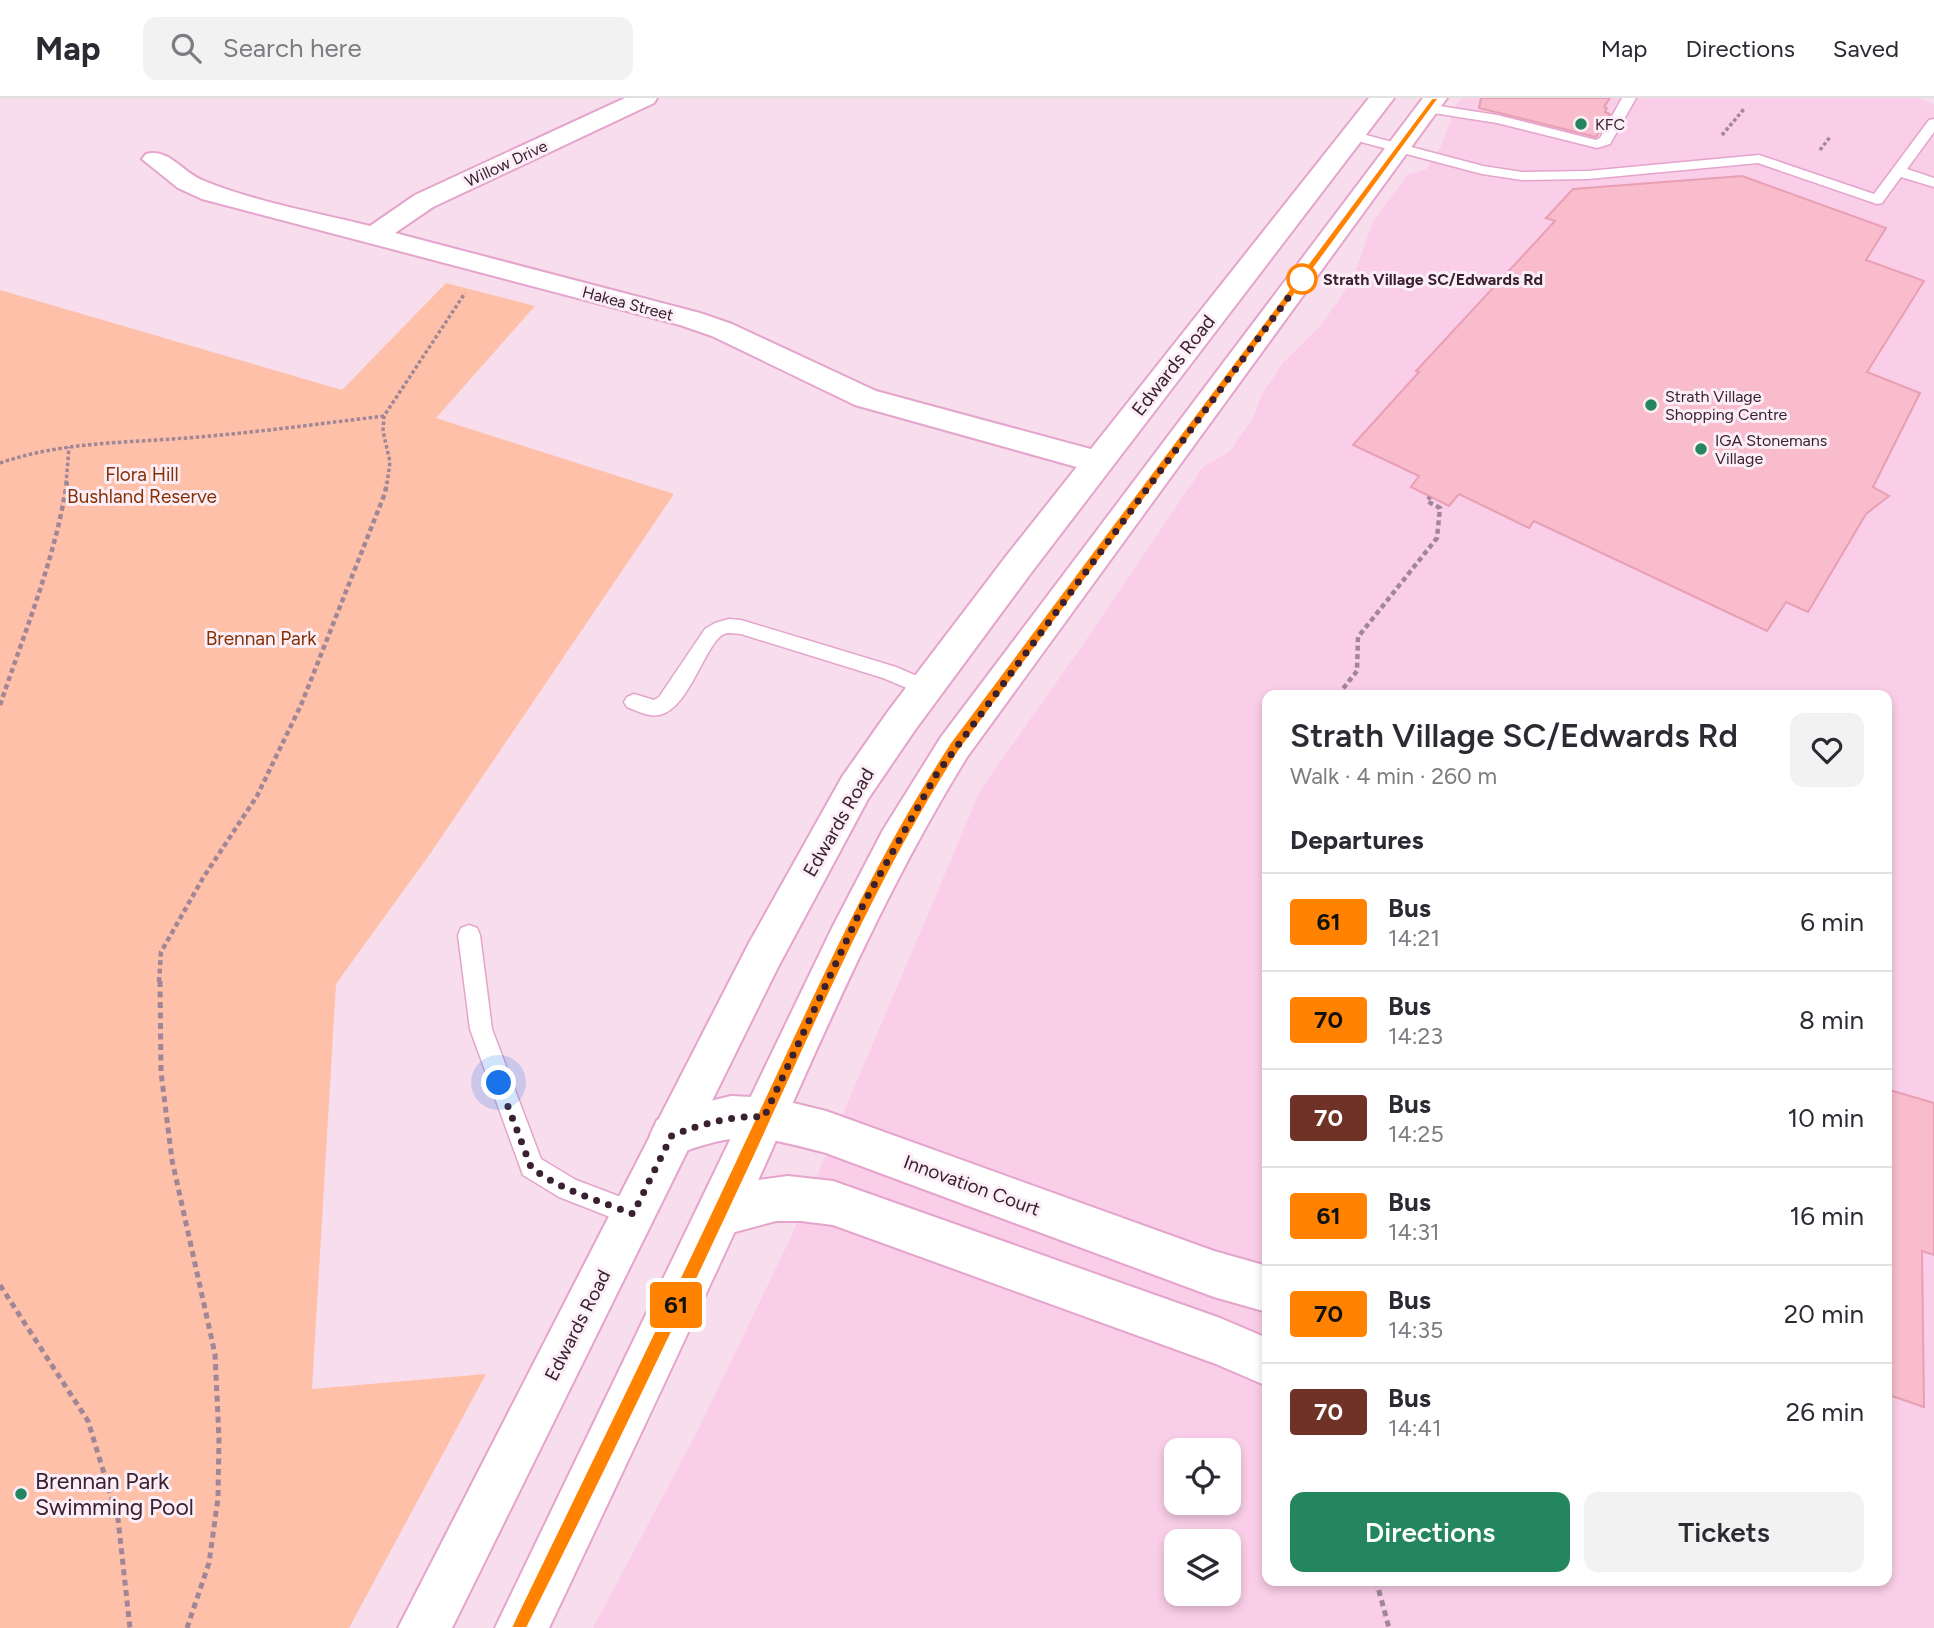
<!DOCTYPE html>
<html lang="en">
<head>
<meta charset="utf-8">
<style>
  :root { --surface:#fff; --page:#f2f2f3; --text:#2b2b33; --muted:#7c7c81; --line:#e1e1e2; --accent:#24865f }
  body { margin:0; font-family:Figtree,sans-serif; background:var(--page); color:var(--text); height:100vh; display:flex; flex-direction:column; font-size:26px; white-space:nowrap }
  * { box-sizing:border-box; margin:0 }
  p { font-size:23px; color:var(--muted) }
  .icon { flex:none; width:38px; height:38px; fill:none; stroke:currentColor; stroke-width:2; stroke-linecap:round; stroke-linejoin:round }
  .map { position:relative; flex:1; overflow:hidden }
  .sheet { position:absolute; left:1262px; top:592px; width:630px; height:896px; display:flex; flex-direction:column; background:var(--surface); border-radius:14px; box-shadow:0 4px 10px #0003 }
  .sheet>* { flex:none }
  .badge { padding:0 14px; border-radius:5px; font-size:24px; line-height:46px }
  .tools { position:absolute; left:1164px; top:1340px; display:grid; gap:14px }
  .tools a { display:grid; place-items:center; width:77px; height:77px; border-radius:14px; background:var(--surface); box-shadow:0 4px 10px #0003; font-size:35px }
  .you { position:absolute; width:35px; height:35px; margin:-18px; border:5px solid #fff; border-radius:50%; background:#1a73e8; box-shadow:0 0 0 10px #1a73e833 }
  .map>.badge { position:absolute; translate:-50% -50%; box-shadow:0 0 0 4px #fff }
  h2 { padding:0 28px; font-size:26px; line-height:63px }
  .round { display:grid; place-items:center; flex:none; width:74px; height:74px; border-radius:14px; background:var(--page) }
  .summary { display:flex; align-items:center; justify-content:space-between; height:119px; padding:0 28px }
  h1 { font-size:33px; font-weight:600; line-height:52px }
  .cta { display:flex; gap:14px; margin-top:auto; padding:14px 28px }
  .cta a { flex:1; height:80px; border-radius:14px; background:var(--accent); color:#fff; font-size:28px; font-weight:600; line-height:80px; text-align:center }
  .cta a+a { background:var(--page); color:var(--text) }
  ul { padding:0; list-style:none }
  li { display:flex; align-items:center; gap:21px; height:98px; padding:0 28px; border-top:2px solid var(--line) }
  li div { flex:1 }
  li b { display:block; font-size:26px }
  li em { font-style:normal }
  li .badge { min-width:77px; font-weight:700; text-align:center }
  header { display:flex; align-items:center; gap:42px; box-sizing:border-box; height:98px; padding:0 35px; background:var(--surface); border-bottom:2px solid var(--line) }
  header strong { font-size:33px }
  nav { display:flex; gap:38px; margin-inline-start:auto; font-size:24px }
  .search { width:490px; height:63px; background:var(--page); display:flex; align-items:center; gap:18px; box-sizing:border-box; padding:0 24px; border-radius:14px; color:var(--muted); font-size:26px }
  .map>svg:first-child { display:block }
  .built { fill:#facee8; fill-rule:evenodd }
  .green { fill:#fec0a8 }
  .building { fill:#f9bccc; stroke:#e89fb3; stroke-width:2 }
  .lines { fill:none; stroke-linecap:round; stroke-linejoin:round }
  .lane-casing { stroke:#e4a4cc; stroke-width:3 }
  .street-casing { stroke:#e4a4cc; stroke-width:4 }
  .secondary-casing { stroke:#e4a4cc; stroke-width:4 }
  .path-far2 { stroke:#a08696; stroke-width:3.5; stroke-dasharray:3.5 2.5; stroke-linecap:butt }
  .path-far1 { stroke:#a08696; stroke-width:4.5; stroke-dasharray:5 3.5; stroke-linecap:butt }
  .path { stroke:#a08696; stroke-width:5; stroke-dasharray:6 4.5; stroke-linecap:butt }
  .lane { fill:#fff; fill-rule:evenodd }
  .street { fill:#fff; fill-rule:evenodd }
  .secondary { fill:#fff; fill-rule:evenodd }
  .line { fill:#ff8200; stroke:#fff; stroke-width:2 }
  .walk { stroke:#3a2131; stroke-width:7; stroke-dasharray:0 12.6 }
  .poi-dot { fill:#24865f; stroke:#fceef6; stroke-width:2.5 }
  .stop-dot { fill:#fff; stroke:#ff8200; stroke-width:3.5 }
  .labels { text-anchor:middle; stroke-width:6; stroke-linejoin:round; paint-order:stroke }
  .far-poi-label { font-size:16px; fill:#3a2131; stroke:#fceef6; text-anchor:start }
  .far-street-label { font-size:16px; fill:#3a2131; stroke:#fceef6 }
  .far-stop-label { font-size:16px; font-weight:bold; fill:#3a2131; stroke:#fceef6; text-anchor:start }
  .street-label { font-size:19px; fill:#3a2131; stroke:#fceef6 }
  .park-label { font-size:19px; fill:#853003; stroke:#fceef6 }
  .near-poi-label { font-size:23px; fill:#3a2131; stroke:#fceef6; text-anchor:start }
</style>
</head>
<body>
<header>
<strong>Map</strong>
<div class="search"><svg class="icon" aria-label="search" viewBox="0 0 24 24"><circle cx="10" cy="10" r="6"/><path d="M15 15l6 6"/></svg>Search here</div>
<nav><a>Map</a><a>Directions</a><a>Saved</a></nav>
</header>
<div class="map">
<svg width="1934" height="1530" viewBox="0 0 1934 1530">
  <rect width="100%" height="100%" fill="#f8dded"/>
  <!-- built -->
  <path class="built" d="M1462 0H1917L1934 6V1530H593L697 1334 790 1141 981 691 1080 551 1203 369 1230 353 1253 320 1262 296 1284 264 1319 229 1339 202 1354 177 1373 124 1407 77 1427 71 1442 46 1456 7ZM1267 597H1886V1482H1267ZM1176 1353H1228V1405H1176ZM1176 1444H1228V1496H1176Z"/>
  <!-- green -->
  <path class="green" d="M446 185 535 208 436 320 674 396 432 753 336 886 312 1291 486 1276 349 1530H0V192L342 292Z"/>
  <!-- building -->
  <g class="building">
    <path d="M1481 0H1610L1604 9 1607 10 1605 14 1610 16 1596 39 1479 10Z"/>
    <path d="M1742 78 1886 130 1866 162 1924 183 1867 274 1920 295 1873 389 1889 398 1866 416 1808 514 1786 504 1767 533 1534 423 1529 430 1459 396 1449 408 1411 389 1419 378 1353 347 1419 274 1416 273 1555 123 1546 120 1573 91Z"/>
    <path d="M1886 991 1934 1005V1157L1922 1153 1924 1309 1886 1296Z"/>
  </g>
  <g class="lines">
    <defs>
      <g id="lane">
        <path d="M1622 0H1636L1610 46 1597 50 1497 25 1427 14 1420 10 1427 6 1497 17 1596 42 1600 40Z"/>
        <path d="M1934 21V34L1907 71 1934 80V89L1901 79 1882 105 1877 106 1758 65 1588 81 1522 82 1482 76 1346 40 1344 37 1351 33 1483 68 1522 74 1588 73 1759 57 1874 96 1929 22Z"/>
        <path d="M729 521 741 522 896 569 933 585 936 590 933 595 926 598 883 580 741 536C736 536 729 534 724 536 705 545 689 612 659 617 649 619 637 613 627 609L624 604 627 599 634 596 654 602 659 599 705 531 715 525Z"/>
        <path d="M469 827 477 830 480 837 492 931 541 1061 576 1082 642 1107 645 1116 642 1125 633 1128 559 1099 523 1077 470 931 458 837 461 830Z"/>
      </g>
      <g id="street">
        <path d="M625 0H657L654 5 433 109 395 135 700 215 732 226 876 293 1109 356 1114 364 1109 372 1098 375 855 307 712 238 680 227 202 101 178 90 142 61 146 56C169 50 182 74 202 82 255 104 314 114 370 128L415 97Z"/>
        <path d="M731 998 773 1000 826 1013 1214 1153 1267 1168V1214L1214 1199 826 1055C757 1037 740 1032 672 1058L657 1052 650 1037 657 1022 706 1004Z"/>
        <path d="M788 1078 833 1083 1220 1220 1267 1240V1288L1216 1266 833 1127 801 1123H776L720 1138 704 1131 697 1115 704 1099 751 1083Z"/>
      </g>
      <g id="secondary">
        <path d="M1369 0H1394L1031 475 915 632 868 701 777 871 452 1530H398L749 845 842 679 889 612 1007 457Z"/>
        <path d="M1423 0H1447L967 659C883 795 822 940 757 1085 689 1234 619 1382 549 1530H495L832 830 883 732 941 639Z"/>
      </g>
    </defs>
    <!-- lane casing -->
    <use href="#lane" class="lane-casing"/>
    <!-- street casing -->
    <use href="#street" class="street-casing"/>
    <!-- secondary casing -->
    <use href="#secondary" class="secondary-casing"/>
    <!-- path-far2 -->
    <g class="path-far2">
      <path d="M1722 37 1744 11"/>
      <path d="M1820 52 1830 39"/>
      <path d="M0 365C61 344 123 345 186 340 252 335 318 326 384 318"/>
      <path d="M66 386 69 349"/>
      <path d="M387 386 390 364 383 333 384 318 465 195"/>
    </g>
    <!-- path-far1 -->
    <g class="path-far1">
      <path d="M1338 597 1357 573 1358 539 1437 440 1440 410 1427 403 1430 399"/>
      <path d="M0 607C25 533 55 461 67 384"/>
      <path d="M159 884 161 854 203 780 257 698 301 607 385 395 387 384"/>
    </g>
    <!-- path -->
    <g class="path">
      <path d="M160 883 161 974 172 1062 215 1256 219 1340 218 1400 209 1465 187 1530"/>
      <path d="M0 1187 88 1323 118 1421 130 1530"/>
      <path d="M1376 1482 1389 1530"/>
    </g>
    <!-- lane -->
    <use href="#lane" class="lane"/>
    <!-- street -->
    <use href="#street" class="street"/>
    <!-- secondary -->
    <use href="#secondary" class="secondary"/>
  </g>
  <!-- line -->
  <path class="line" d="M1432 0H1439L959 653C875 784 815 927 750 1068 677 1225 602 1381 527 1530H511L514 1523C589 1368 666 1212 739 1055 805 916 865 774 950 645Z"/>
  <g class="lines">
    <!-- walk -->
    <path class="walk" d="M499 985 531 1069C559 1092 600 1103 633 1116L672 1037C704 1026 730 1017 764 1019L865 803 936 677 1302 181"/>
  </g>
  <!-- markers -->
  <g class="poi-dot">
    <circle cx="1581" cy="26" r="7"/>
    <circle cx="1651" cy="307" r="7"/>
    <circle cx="1701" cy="351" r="7"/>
    <circle cx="21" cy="1396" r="7"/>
  </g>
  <circle class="stop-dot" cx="1302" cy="181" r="14"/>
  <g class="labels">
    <!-- far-poi labels -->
    <g class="far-poi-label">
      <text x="1595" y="32">KFC</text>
      <text x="1665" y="304">Strath Village<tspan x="1665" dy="18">Shopping Centre</tspan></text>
      <text x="1715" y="348">IGA Stonemans<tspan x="1715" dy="18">Village</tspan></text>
    </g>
    <!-- far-street labels -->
    <g class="far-street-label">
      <text transform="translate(506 65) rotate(-25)" y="6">Willow Drive</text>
      <text transform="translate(628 205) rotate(15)" y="6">Hakea Street</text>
    </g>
    <!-- far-stop labels -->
    <g class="far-stop-label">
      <text x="1323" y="187">Strath Village SC/Edwards Rd</text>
    </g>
    <!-- street labels -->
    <g class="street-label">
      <text transform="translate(1173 267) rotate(-52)" y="7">Edwards Road</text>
      <text transform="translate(838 724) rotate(-60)" y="7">Edwards Road</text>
      <text transform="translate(972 1087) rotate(20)" y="7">Innovation Court</text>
      <text transform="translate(577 1227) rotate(-63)" y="7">Edwards Road</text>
    </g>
    <!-- park labels -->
    <g class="park-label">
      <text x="142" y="383">Flora Hill<tspan x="142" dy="22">Bushland Reserve</tspan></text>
      <text x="261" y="547">Brennan Park</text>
    </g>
    <!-- near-poi labels -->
    <g class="near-poi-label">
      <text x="35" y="1391">Brennan Park<tspan x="35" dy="26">Swimming Pool</tspan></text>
    </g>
  </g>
</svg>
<div class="tools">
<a><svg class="icon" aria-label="locate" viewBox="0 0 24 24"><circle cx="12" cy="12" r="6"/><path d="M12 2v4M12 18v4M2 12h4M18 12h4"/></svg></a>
<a><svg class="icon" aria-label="layers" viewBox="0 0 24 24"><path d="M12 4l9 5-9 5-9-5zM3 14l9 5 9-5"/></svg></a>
</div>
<div class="you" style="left:499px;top:985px"></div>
<b class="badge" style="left:676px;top:1207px;background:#ff8200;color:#111">61</b>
<section class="sheet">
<div class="summary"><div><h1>Strath Village SC/Edwards Rd</h1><p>Walk · 4 min · 260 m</p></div><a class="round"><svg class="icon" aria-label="heart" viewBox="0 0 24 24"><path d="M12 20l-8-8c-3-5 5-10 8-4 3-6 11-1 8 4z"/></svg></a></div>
<h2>Departures</h2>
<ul>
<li><span class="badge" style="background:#ff8200;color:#111">61</span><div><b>Bus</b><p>14:21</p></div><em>6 min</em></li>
<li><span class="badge" style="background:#ff8200;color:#111">70</span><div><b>Bus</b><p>14:23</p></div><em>8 min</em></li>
<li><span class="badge" style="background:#703227;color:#fff">70</span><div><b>Bus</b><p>14:25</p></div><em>10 min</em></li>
<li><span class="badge" style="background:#ff8200;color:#111">61</span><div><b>Bus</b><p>14:31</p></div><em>16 min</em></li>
<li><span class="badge" style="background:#ff8200;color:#111">70</span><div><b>Bus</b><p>14:35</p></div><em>20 min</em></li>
<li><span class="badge" style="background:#703227;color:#fff">70</span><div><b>Bus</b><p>14:41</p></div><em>26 min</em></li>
</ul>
<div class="cta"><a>Directions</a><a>Tickets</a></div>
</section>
</div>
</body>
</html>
